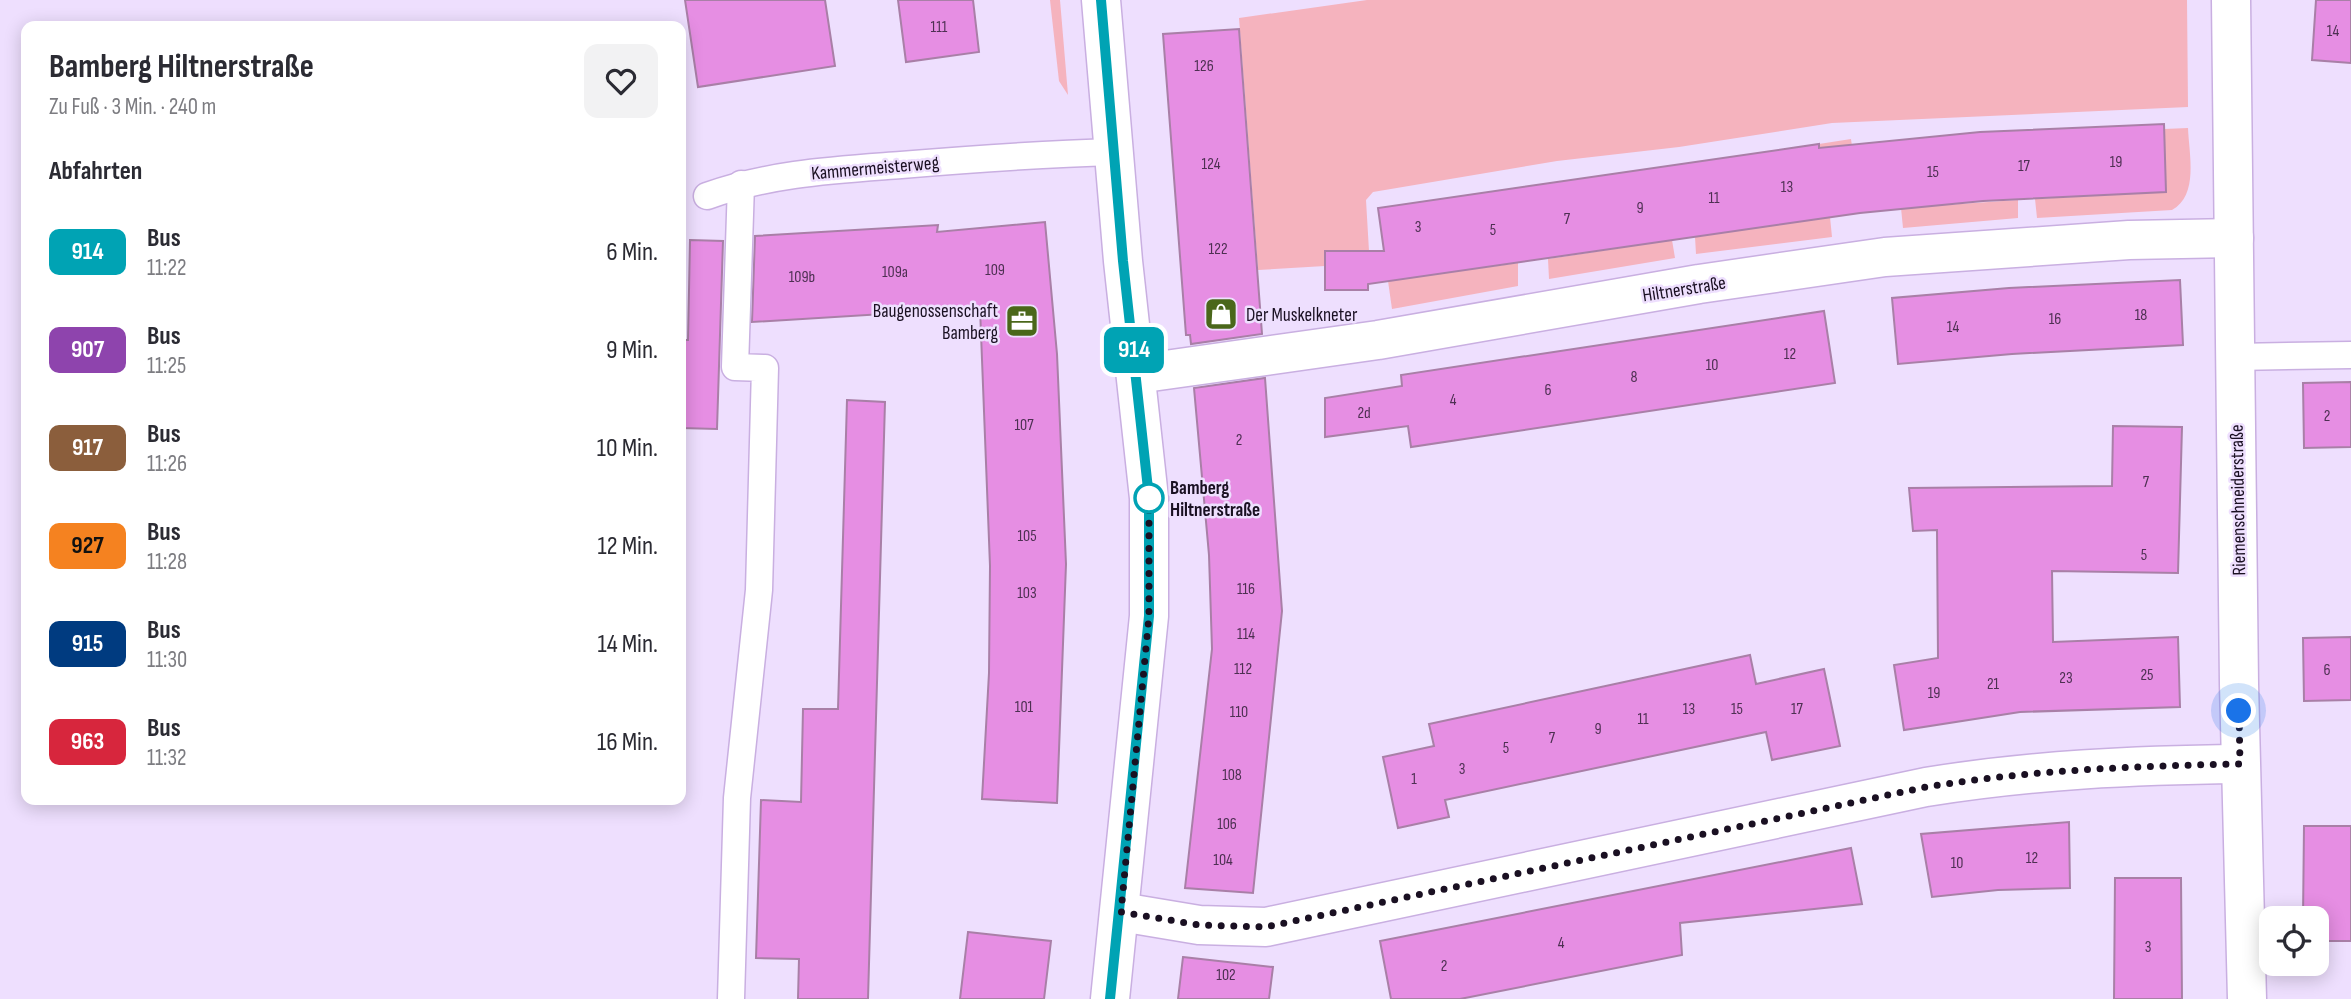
<!DOCTYPE html>
<html lang="de">
<head>
<meta charset="utf-8">
<style>
  :root { --surface:#fff; --page:#f2f2f3; --text:#2b2b33; --muted:#7c7c81 }
  body { margin:0; font-family:"Sofia Sans Condensed",sans-serif; background:var(--page); color:var(--text); height:100vh; display:flex; flex-direction:column; font-size:26px; white-space:nowrap }
  * { box-sizing:border-box; margin:0 }
  p { font-size:23px; color:var(--muted) }
  .icon { flex:none; width:38px; height:38px; fill:none; stroke:currentColor; stroke-width:2; stroke-linecap:round; stroke-linejoin:round }
  .map { position:relative; flex:1; overflow:hidden }
  .drawer { position:absolute; left:21px; top:21px; width:665px; height:784px; display:flex; flex-direction:column; background:var(--surface); border-radius:14px; box-shadow:0 4px 18px #0003 }
  .drawer>* { flex:none }
  .badge { padding:0 14px; border-radius:10px; font-size:24px; line-height:46px }
  .controls { position:absolute; left:2259px; top:906px; display:grid; gap:14px }
  .controls a { display:grid; place-items:center; width:70px; height:70px; border-radius:14px; background:var(--surface); box-shadow:0 4px 18px #0003; font-size:35px }
  .you { position:absolute; width:35px; height:35px; margin:-18px; border:5px solid #fff; border-radius:50%; background:#1a73e8; box-shadow:0 0 0 10px #1a73e833 }
  .map>.badge { position:absolute; translate:-50% -50%; box-shadow:0 0 0 4px #fff }
  h2 { padding:0 28px; font-size:26px; line-height:63px }
  .round { display:grid; place-items:center; flex:none; width:74px; height:74px; border-radius:14px; background:var(--page) }
  .overview { display:flex; align-items:center; justify-content:space-between; height:119px; padding:0 28px }
  h1 { font-size:33px; font-weight:700; line-height:52px }
  ul { padding:0; list-style:none }
  li { display:flex; align-items:center; gap:21px; height:98px; padding:0 28px }
  li div { flex:1 }
  li b { display:block; font-size:26px }
  li em { font-style:normal }
  li .badge { min-width:77px; font-weight:700; text-align:center }
  .map>svg:first-child { display:block }
  .green { fill:#f5b3be }
  .building { fill:#e68ee3; stroke:#a97fa7; stroke-width:2 }
  .lines { fill:none; stroke-linecap:round; stroke-linejoin:round }
  .lane-casing { stroke:#c9afe1; stroke-width:29 }
  .street-casing { stroke:#c9afe1; stroke-width:41 }
  .secondary-casing { stroke:#c9afe1; stroke-width:41 }
  .lane { stroke:#fff; stroke-width:26 }
  .street { stroke:#fff; stroke-width:38 }
  .secondary { stroke:#fff; stroke-width:38 }
  .line-casing { stroke:#fff; stroke-width:16 }
  .line { stroke:#00a3b4; stroke-width:10 }
  .walk { stroke:#1a1022; stroke-width:7; stroke-dasharray:0 12.6 }
  .stop-dot { fill:#fff; stroke:#00a3b4; stroke-width:3.5 }
  .labels { text-anchor:middle; stroke-width:5; stroke-linejoin:round; paint-order:stroke }
  .number-label { font-size:16px; fill:#4d3052 }
  .street-label { font-size:19px; fill:#1a1022; stroke:#eedffe }
  .poi-label { font-size:19px; fill:#1a1022; stroke:#eedffe; text-anchor:end }
  .stop-label { font-size:19px; font-weight:bold; fill:#1a1022; stroke:#eedffe; text-anchor:start }
</style>
</head>
<body>
<div class="map">
<svg width="2351" height="999" viewBox="0 0 2351 999">
  <rect width="100%" height="100%" fill="#eedffe"/>
  <!-- green -->
  <g class="green">
    <path d="M1050 0H1060L1068 95 1059 81Z"/>
    <path d="M1367 0H2187L2188 107 1832 123 1679 147 1557 161 1373 192 1366 200 1369 251H1326L1325 266 1258 270 1239 18Z"/>
    <path d="M2188 128C2189 155 2199 195 2172 210L2037 218 2035 199 2166 192 2164 129Z"/>
    <path d="M1851 139 1861 211 1830 217 1832 237 1696 254 1695 237 1829 217 1819 144Z"/>
    <path d="M2018 200V218L1903 228 1901 208Z"/>
    <path d="M1672 240 1675 258 1549 279 1548 259Z"/>
    <path d="M1518 263V286L1392 309 1388 281Z"/>
  </g>
  <!-- building -->
  <g class="building">
    <path d="M685 0H825L835 66 698 87Z"/>
    <path d="M898 0H973L979 52 906 62Z"/>
    <path d="M2316 0H2351V63L2312 60Z"/>
    <path d="M1239 29 1262 334 1191 344 1190 335H1186L1163 34Z"/>
    <path d="M2164 124 2166 192 1983 201 1860 213 1368 284V290H1325V251H1384L1378 208 1819 144V148L1980 132Z"/>
    <path d="M1045 222 1057 354 1066 564 1057 803 982 799 989 673 990 566 980 308 752 322 755 236 938 225 937 232Z"/>
    <path d="M690 240 723 241 717 429 681 428V340H688Z"/>
    <path d="M2180 280 2183 345 2012 354 1898 364 1892 298 2009 288Z"/>
    <path d="M1824 311 1835 383 1411 447 1408 426 1325 437V398L1402 386 1401 375Z"/>
    <path d="M1265 378 1282 611 1253 893 1185 888 1212 649 1209 555 1194 388Z"/>
    <path d="M2351 382V447L2304 448 2303 383Z"/>
    <path d="M847 400 885 402 868 999H798L799 959 756 958 761 800 801 802 803 709H838Z"/>
    <path d="M2113 426 2182 427 2178 573 2052 571 2053 642 2178 637 2180 707 2020 712 1904 730 1894 665 1938 658 1937 530 1913 531 1909 488 2112 486Z"/>
    <path d="M2351 637V700L2304 701 2303 638Z"/>
    <path d="M1750 655 1756 684 1824 669 1840 746 1772 760 1766 732 1445 800 1449 817 1398 828 1383 757 1434 746 1429 724Z"/>
    <path d="M2069 822 2070 888 1998 890 1932 897 1921 834Z"/>
    <path d="M2304 826H2351V941H2317V919H2303Z"/>
    <path d="M1851 848 1862 904 1680 923 1682 955 1460 999H1391L1380 941Z"/>
    <path d="M2115 878H2181L2182 999H2114Z"/>
    <path d="M968 932 1051 941 1044 999H960Z"/>
    <path d="M1183 957 1273 967 1269 999H1178Z"/>
  </g>
  <g class="lines">
    <defs>
      <g id="lane">
        <path d="M707 196C771 173 835 170 901 165 973 159 1043 154 1115 152"/>
        <path d="M2235 357 2351 355"/>
        <path d="M731 999 737 798 759 590 765 368 735 367 741 184"/>
      </g>
      <g id="street">
        <path d="M2231 0 2239 684 2247 999"/>
        <path d="M1137 374 1378 340 1699 284 1885 257 2129 240 2234 238"/>
        <path d="M1121 912 1199 925 1266 927 1926 787C2031 770 2134 765 2240 764"/>
      </g>
      <path id="secondary" d="M1101 0 1123 261 1149 498V616L1110 999"/>
    </defs>
    <!-- lane casing -->
    <use href="#lane" class="lane-casing"/>
    <!-- street casing -->
    <use href="#street" class="street-casing"/>
    <!-- secondary casing -->
    <use href="#secondary" class="secondary-casing"/>
    <!-- lane -->
    <use href="#lane" class="lane"/>
    <!-- street -->
    <use href="#street" class="street"/>
    <!-- secondary -->
    <use href="#secondary" class="secondary"/>
  </g>
  <g class="lines">
    <defs>
      <path id="line" d="M1101 0 1123 261 1149 498V616L1110 999"/>
    </defs>
    <!-- line casing -->
    <use href="#line" class="line-casing"/>
    <!-- line -->
    <use href="#line" class="line"/>
    <!-- walk -->
    <path class="walk" d="M1149 498V616L1121 912 1199 925 1266 927 1926 787C2031 770 2134 766 2240 764L2239 711"/>
  </g>
  <!-- icons -->
  <defs>
    <symbol id="shop-square" viewBox="-11 -11 22 22"><rect x="-9" y="-9" width="18" height="18" rx="4" fill="#4a671a" stroke="#eedffe"/><path d="M-5-2.5h2.3a2.7 3.5 0 0 1 5.4 0H5L5.5 6h-11ZM-1.5-2.5h3a1.5 2.3 0 0 0-3 0Z" fill="#fff"/></symbol>
    <symbol id="office-square" viewBox="-11 -11 22 22"><rect x="-9" y="-9" width="18" height="18" rx="4" fill="#4a671a" stroke="#eedffe"/><path d="M-6-3h4V-5.5h4V-3h4V5H-6ZM-1-4.5V-3h2v-1.5ZM-6 0V1H6V0Z" fill="#fff"/></symbol>
  </defs>
  <g fill-rule="evenodd">
    <use href="#shop-square" x="1202" y="295" width="38" height="38"/>
    <use href="#office-square" x="1003" y="302" width="38" height="38"/>
  </g>
  <!-- markers -->
  <circle class="stop-dot" cx="1149" cy="498" r="14"/>
  <g class="labels">
    <!-- number labels -->
    <g class="number-label">
      <text x="939" y="32">111</text>
      <text x="2333" y="36">14</text>
      <text x="1204" y="71">126</text>
      <text x="2116" y="167">19</text>
      <text x="1211" y="169">124</text>
      <text x="2024" y="171">17</text>
      <text x="1933" y="177">15</text>
      <text x="1787" y="192">13</text>
      <text x="1714" y="203">11</text>
      <text x="1640" y="213">9</text>
      <text x="1567" y="224">7</text>
      <text x="1418" y="232">3</text>
      <text x="1493" y="235">5</text>
      <text x="1218" y="254">122</text>
      <text x="995" y="275">109</text>
      <text x="895" y="277">109a</text>
      <text x="802" y="282">109b</text>
      <text x="2141" y="320">18</text>
      <text x="2055" y="324">16</text>
      <text x="1953" y="332">14</text>
      <text x="1790" y="359">12</text>
      <text x="1712" y="370">10</text>
      <text x="1634" y="382">8</text>
      <text x="1548" y="395">6</text>
      <text x="1453" y="405">4</text>
      <text x="1364" y="418">2d</text>
      <text x="2327" y="421">2</text>
      <text x="1024" y="430">107</text>
      <text x="1239" y="445">2</text>
      <text x="2146" y="487">7</text>
      <text x="1027" y="541">105</text>
      <text x="2144" y="560">5</text>
      <text x="1246" y="594">116</text>
      <text x="1027" y="598">103</text>
      <text x="1246" y="639">114</text>
      <text x="1243" y="674">112</text>
      <text x="2327" y="675">6</text>
      <text x="2147" y="680">25</text>
      <text x="2066" y="683">23</text>
      <text x="1993" y="689">21</text>
      <text x="1934" y="698">19</text>
      <text x="1024" y="712">101</text>
      <text x="1689" y="714">13</text>
      <text x="1737" y="714">15</text>
      <text x="1797" y="714">17</text>
      <text x="1239" y="717">110</text>
      <text x="1643" y="724">11</text>
      <text x="1598" y="734">9</text>
      <text x="1552" y="743">7</text>
      <text x="1506" y="753">5</text>
      <text x="1462" y="774">3</text>
      <text x="1232" y="780">108</text>
      <text x="1414" y="784">1</text>
      <text x="1227" y="829">106</text>
      <text x="2032" y="863">12</text>
      <text x="1223" y="865">104</text>
      <text x="1957" y="868">10</text>
      <text x="1561" y="948">4</text>
      <text x="2148" y="952">3</text>
      <text x="1444" y="971">2</text>
      <text x="1226" y="980">102</text>
    </g>
    <!-- street labels -->
    <g class="street-label">
      <text transform="translate(875 167) rotate(-5)" y="7">Kammermeisterweg</text>
      <text transform="translate(1684 288) rotate(-9)" y="7">Hiltnerstraße</text>
      <text transform="translate(2237 500) rotate(-91)" y="7">Riemenschneiderstraße</text>
    </g>
    <!-- poi labels -->
    <g class="poi-label">
      <text x="998" y="317">Baugenossenschaft<tspan x="998" dy="22">Bamberg</tspan></text>
      <text x="1246" y="321" text-anchor="start">Der Muskelkneter</text>
    </g>
    <!-- stop labels -->
    <g class="stop-label">
      <text x="1170" y="494">Bamberg<tspan x="1170" dy="22">Hiltnerstraße</tspan></text>
    </g>
  </g>
</svg>
<div class="controls">
<a><svg class="icon" aria-label="locate" viewBox="0 0 24 24"><circle cx="12" cy="12" r="6"/><path d="M12 2v4M12 18v4M2 12h4M18 12h4"/></svg></a>
</div>
<div class="you" style="left:2239px;top:711px"></div>
<b class="badge" style="left:1134px;top:350px;background:#00a3b4;color:#fff">914</b>
<section class="drawer">
<div class="overview"><div><h1>Bamberg Hiltnerstraße</h1><p>Zu Fuß · 3 Min. · 240 m</p></div><a class="round"><svg class="icon" aria-label="heart" viewBox="0 0 24 24"><path d="M12 20l-8-8c-3-5 5-10 8-4 3-6 11-1 8 4z"/></svg></a></div>
<h2>Abfahrten</h2>
<ul>
<li><span class="badge" style="background:#00a3b4;color:#fff">914</span><div><b>Bus</b><p>11:22</p></div><em>6 Min.</em></li>
<li><span class="badge" style="background:#8e44ad;color:#fff">907</span><div><b>Bus</b><p>11:25</p></div><em>9 Min.</em></li>
<li><span class="badge" style="background:#8b5e3c;color:#fff">917</span><div><b>Bus</b><p>11:26</p></div><em>10 Min.</em></li>
<li><span class="badge" style="background:#f58220;color:#111">927</span><div><b>Bus</b><p>11:28</p></div><em>12 Min.</em></li>
<li><span class="badge" style="background:#003b80;color:#fff">915</span><div><b>Bus</b><p>11:30</p></div><em>14 Min.</em></li>
<li><span class="badge" style="background:#d7263d;color:#fff">963</span><div><b>Bus</b><p>11:32</p></div><em>16 Min.</em></li>
</ul>
</section>
</div>
</body>
</html>
